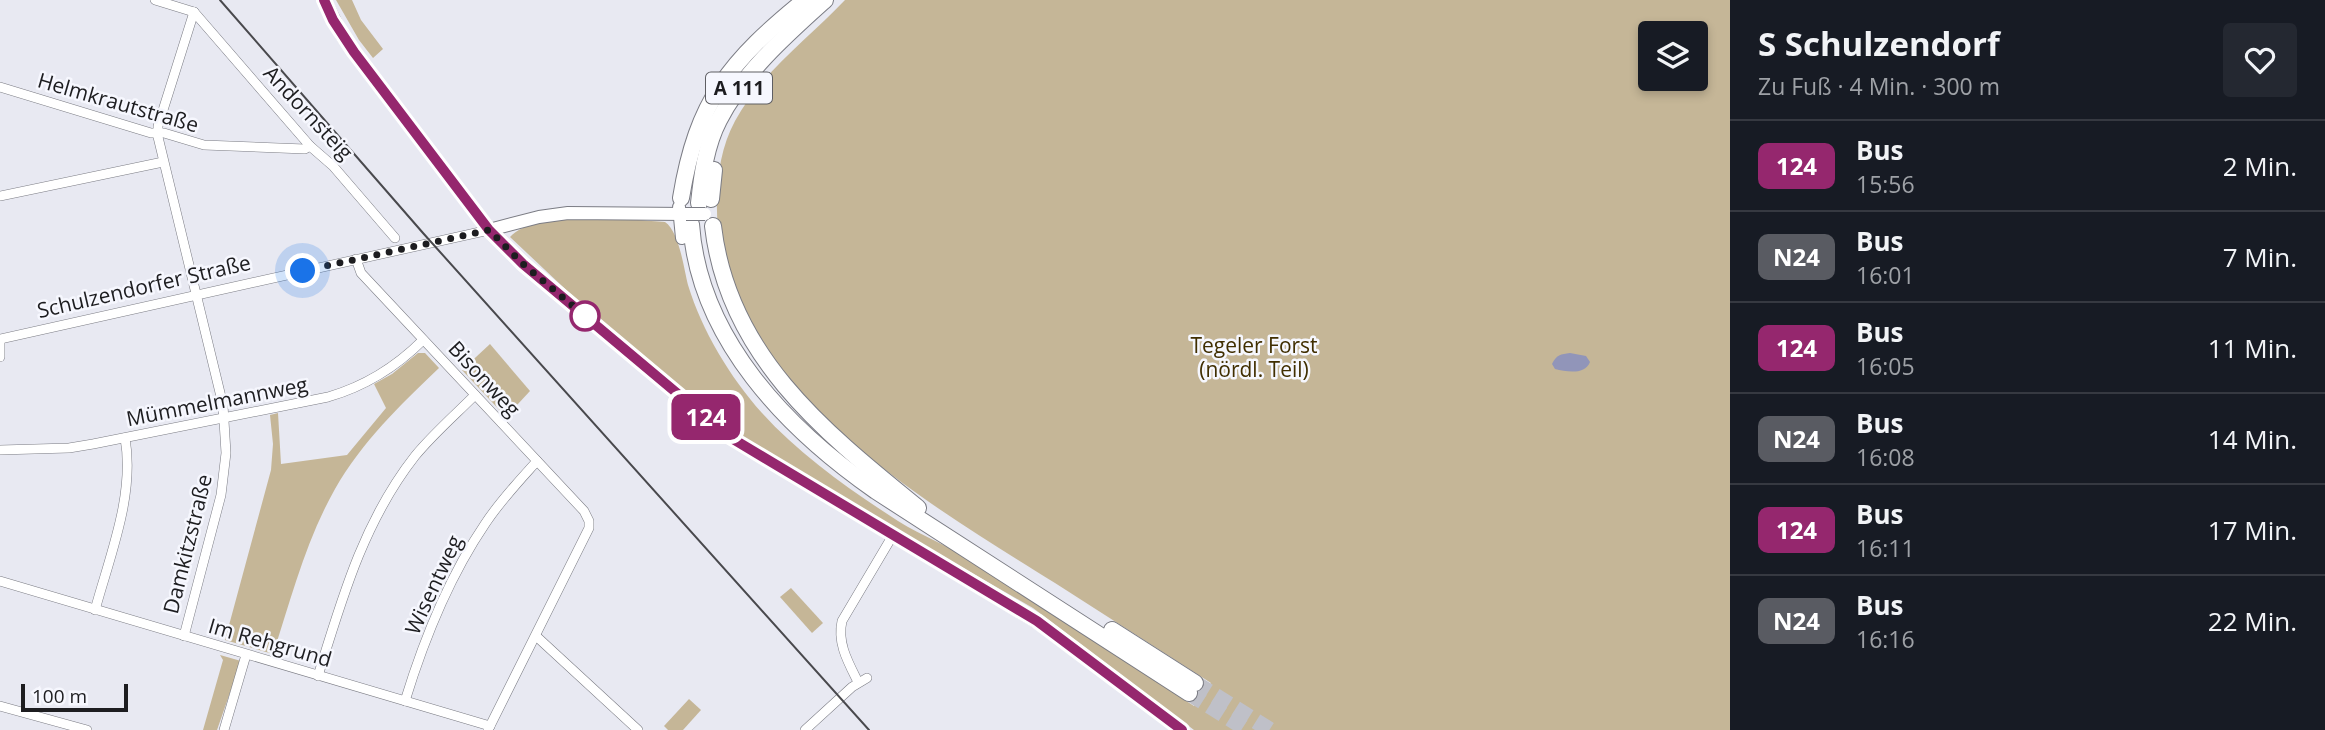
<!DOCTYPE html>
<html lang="de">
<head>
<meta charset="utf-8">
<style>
  :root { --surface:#171b24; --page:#242831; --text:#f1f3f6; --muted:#9ea1a6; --line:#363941 }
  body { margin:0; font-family:"Open Sans",sans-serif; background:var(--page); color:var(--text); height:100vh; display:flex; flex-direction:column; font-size:26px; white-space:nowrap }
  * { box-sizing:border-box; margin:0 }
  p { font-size:23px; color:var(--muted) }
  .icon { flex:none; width:38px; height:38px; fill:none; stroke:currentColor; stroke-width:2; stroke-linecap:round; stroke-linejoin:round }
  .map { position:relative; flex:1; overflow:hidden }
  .drawer { display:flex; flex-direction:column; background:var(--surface); width:595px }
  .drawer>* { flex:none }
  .badge { padding:0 14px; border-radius:10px; font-size:24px; line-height:46px }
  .buttons { position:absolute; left:1638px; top:21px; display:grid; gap:14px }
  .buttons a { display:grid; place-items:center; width:70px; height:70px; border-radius:7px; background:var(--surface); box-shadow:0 4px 10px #0003; font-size:35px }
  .scale { position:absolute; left:21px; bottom:18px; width:107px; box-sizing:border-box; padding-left:7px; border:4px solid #1d1d20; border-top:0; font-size:19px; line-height:24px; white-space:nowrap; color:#1d1d20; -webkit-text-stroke:5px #f6f7fe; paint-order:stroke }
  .you { position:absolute; width:35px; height:35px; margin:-18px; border:5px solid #fff; border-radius:50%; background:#1a73e8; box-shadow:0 0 0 10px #1a73e833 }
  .map>.badge { position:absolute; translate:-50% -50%; box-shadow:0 0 0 4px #fff }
  .round { display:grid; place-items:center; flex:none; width:74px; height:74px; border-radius:7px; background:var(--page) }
  .summary { display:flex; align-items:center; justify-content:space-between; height:119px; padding:0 28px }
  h1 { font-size:33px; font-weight:700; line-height:52px }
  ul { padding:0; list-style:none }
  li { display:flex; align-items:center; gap:21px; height:91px; padding:0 28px; border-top:2px solid var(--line) }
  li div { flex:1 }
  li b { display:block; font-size:26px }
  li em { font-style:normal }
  li .badge { min-width:77px; font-weight:700; text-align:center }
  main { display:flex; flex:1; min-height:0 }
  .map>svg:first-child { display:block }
  .green { fill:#c5b697; fill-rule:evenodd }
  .water { fill:#9195b9 }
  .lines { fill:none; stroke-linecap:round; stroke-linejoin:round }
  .highway-tunnel { stroke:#bfc0c8; stroke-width:16; stroke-dasharray:16 8; stroke-linecap:butt }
  .street-casing { stroke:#7b7c84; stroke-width:10 }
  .secondary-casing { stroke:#7b7c84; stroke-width:14 }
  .highway-casing { stroke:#7b7c84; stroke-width:18 }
  .street { stroke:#fff; stroke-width:9 }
  .secondary { stroke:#fff; stroke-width:12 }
  .highway { stroke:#fff; stroke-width:16 }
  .tram { stroke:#49494d; stroke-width:2 }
  .secondary-bridge-casing { stroke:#7b7c84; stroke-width:14; stroke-linecap:butt }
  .secondary-bridge { stroke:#fff; stroke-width:12 }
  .line-casing { stroke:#fff; stroke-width:16 }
  .line { stroke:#95276e; stroke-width:10 }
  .walk { stroke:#1d1d20; stroke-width:7; stroke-dasharray:0 12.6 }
  .stop-dot { fill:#fff; stroke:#95276e; stroke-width:3.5 }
  .labels { text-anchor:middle; stroke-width:5; stroke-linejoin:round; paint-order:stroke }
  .shield { fill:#f6f7fe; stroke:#5e5e63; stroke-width:2 }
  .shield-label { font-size:19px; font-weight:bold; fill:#1d1d20 }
  .street-label { font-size:21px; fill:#1d1d20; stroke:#f6f7fe }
  .park-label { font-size:21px; fill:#402e00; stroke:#f6f7fe }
</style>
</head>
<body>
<main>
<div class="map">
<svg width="1730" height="730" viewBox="0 0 1730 730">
  <rect width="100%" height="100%" fill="#e8e9f2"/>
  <!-- green -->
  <g class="green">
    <path d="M336 0H352L361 20 383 49 373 58 359 40Z"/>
    <path d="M845 0H1730V730H1194L1033 608 744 442 579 302 510 237C533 210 631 219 665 222 679 231 684 269 688 285 702 331 730 377 762 413 800 455 850 490 898 521 922 536 949 546 972 561 1047 609 1120 658 1194 706L1211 683C1159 650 1107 616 1055 583 925 502 712 378 717 202 717 174 722 145 735 121 761 73 808 39 845 0ZM1650 33H1696V79H1650Z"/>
    <path d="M490 344 530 391 506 417 462 370Z"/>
    <path d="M418 353H425L439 368C400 405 362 442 335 489 306 540 291 599 273 654L225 640 271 470 273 444 270 415 278 413 281 464 347 455 386 408 374 384 392 374Z"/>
    <path d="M791 588 823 623 812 633 780 597Z"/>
    <path d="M220 655 241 661 217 730H203L223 660Z"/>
    <path d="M689 699 701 710 683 730H668L664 726Z"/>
  </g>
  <!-- water -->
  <path class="water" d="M1570 353 1586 356 1590 362C1585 375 1567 372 1555 369L1552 364C1556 355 1561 354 1570 353Z"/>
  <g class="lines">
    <!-- highway-tunnel -->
    <g class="highway-tunnel">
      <path d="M1195 683 1270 730"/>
      <path d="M1189 693 1248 730"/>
    </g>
    <defs>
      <g id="street">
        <path d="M155 0 194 12"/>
        <path d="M194 12 310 146 333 166 395 238"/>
        <path d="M0 87 151 133H164L204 145 305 149 310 146"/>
        <path d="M0 196 163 162"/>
        <path d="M356 259 361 273 584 511 589 521V528L488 730"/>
        <path d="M0 339 489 230"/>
        <path d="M0 341V357"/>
        <path d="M0 450 69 448 93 444 328 397C366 386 396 367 423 340"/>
        <path d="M0 581 490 726"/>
        <path d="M95 610C110 555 135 495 125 438"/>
        <path d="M184 636 221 495 226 453 223 405 158 137V126L194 12"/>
        <path d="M536 636 638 730"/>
        <path d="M318 676C342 598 364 521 415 456 433 434 455 415 475 395"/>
        <path d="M858 682C848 662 837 643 842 621L893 535"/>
        <path d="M405 701C424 639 449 577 485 524 500 501 519 481 537 461"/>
        <path d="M0 706 87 730"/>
        <path d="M224 730 246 655"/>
        <path d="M805 730 852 687 867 678"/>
      </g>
      <g id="secondary">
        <path d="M324 0 342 35 369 72 489 230 523 264 728 436 1036 621 1182 730"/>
        <path d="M679 207 682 238"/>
        <path d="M489 230 539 217 568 213 686 214"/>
      </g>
      <g id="highway">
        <path d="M681 198C697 100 730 61 805 0"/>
        <path d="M711 199 714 170"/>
        <path d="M699 203C702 175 706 145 719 120 743 73 786 35 825 0"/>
        <path d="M691 224C699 339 787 429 876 491L1189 693"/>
        <path d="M713 226C728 355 823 431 918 508"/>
        <path d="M1112 630 1195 683"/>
      </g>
    </defs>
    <!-- street casing -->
    <use href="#street" class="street-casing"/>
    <!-- secondary casing -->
    <use href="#secondary" class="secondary-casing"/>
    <!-- highway casing -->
    <use href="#highway" class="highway-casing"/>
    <!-- street -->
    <use href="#street" class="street"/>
    <!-- secondary -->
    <use href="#secondary" class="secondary"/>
    <!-- highway -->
    <use href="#highway" class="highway"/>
    <!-- tram -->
    <path class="tram" d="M220 0 423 233 869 730"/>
    <defs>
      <path id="secondary-bridge" d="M686 214H705"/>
    </defs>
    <!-- secondary-bridge casing -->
    <use href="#secondary-bridge" class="secondary-bridge-casing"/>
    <!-- secondary-bridge -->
    <use href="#secondary-bridge" class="secondary-bridge"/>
  </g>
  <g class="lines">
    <defs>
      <path id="line" d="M324 0 333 20 354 52 489 230 523 264 728 436 1037 621 1182 730"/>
    </defs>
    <!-- line casing -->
    <use href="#line" class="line-casing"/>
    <!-- line -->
    <use href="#line" class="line"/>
    <!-- walk -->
    <path class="walk" d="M303 271 489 230 523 264 585 316"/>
  </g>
  <!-- markers -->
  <circle class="stop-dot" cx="585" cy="316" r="14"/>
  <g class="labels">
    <!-- shield labels -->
    <rect class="shield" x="706" y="72.5" width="66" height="31" rx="5"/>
    <g class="shield-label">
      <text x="739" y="95">A 111</text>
    </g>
    <!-- street labels -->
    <g class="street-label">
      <text transform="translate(118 103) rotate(16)" y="7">Helmkrautstraße</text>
      <text transform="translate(308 113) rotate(47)" y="7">Andornsteig</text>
      <text transform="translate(144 287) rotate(-13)" y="7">Schulzendorfer Straße</text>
      <text transform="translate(484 379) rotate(47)" y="7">Bisonweg</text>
      <text transform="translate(217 402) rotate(-11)" y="7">Mümmelmannweg</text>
      <text transform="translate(188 544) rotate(-76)" y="7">Damkitzstraße</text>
      <text transform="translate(434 585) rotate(-65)" y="7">Wisentweg</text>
      <text transform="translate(270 643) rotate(16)" y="7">Im Rehgrund</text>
    </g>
    <!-- park labels -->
    <g class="park-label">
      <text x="1254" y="353">Tegeler Forst<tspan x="1254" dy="24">(nördl. Teil)</tspan></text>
    </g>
  </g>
</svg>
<div class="buttons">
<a><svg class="icon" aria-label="layers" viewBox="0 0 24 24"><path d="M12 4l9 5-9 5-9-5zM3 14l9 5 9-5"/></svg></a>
</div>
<div class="scale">100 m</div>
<div class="you" style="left:303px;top:271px"></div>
<b class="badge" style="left:706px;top:417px;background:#95276e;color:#fff">124</b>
</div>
<section class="drawer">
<div class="summary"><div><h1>S Schulzendorf</h1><p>Zu Fuß · 4 Min. · 300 m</p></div><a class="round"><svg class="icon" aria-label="heart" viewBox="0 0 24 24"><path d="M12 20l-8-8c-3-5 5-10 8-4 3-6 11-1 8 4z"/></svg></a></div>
<ul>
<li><span class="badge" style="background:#95276e;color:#fff">124</span><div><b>Bus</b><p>15:56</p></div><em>2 Min.</em></li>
<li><span class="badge" style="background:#595b62;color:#fff">N24</span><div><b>Bus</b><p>16:01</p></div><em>7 Min.</em></li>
<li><span class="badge" style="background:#95276e;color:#fff">124</span><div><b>Bus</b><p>16:05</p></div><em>11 Min.</em></li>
<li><span class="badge" style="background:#595b62;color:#fff">N24</span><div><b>Bus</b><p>16:08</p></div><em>14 Min.</em></li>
<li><span class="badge" style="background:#95276e;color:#fff">124</span><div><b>Bus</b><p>16:11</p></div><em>17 Min.</em></li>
<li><span class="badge" style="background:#595b62;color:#fff">N24</span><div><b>Bus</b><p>16:16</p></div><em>22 Min.</em></li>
</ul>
</section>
</main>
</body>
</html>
